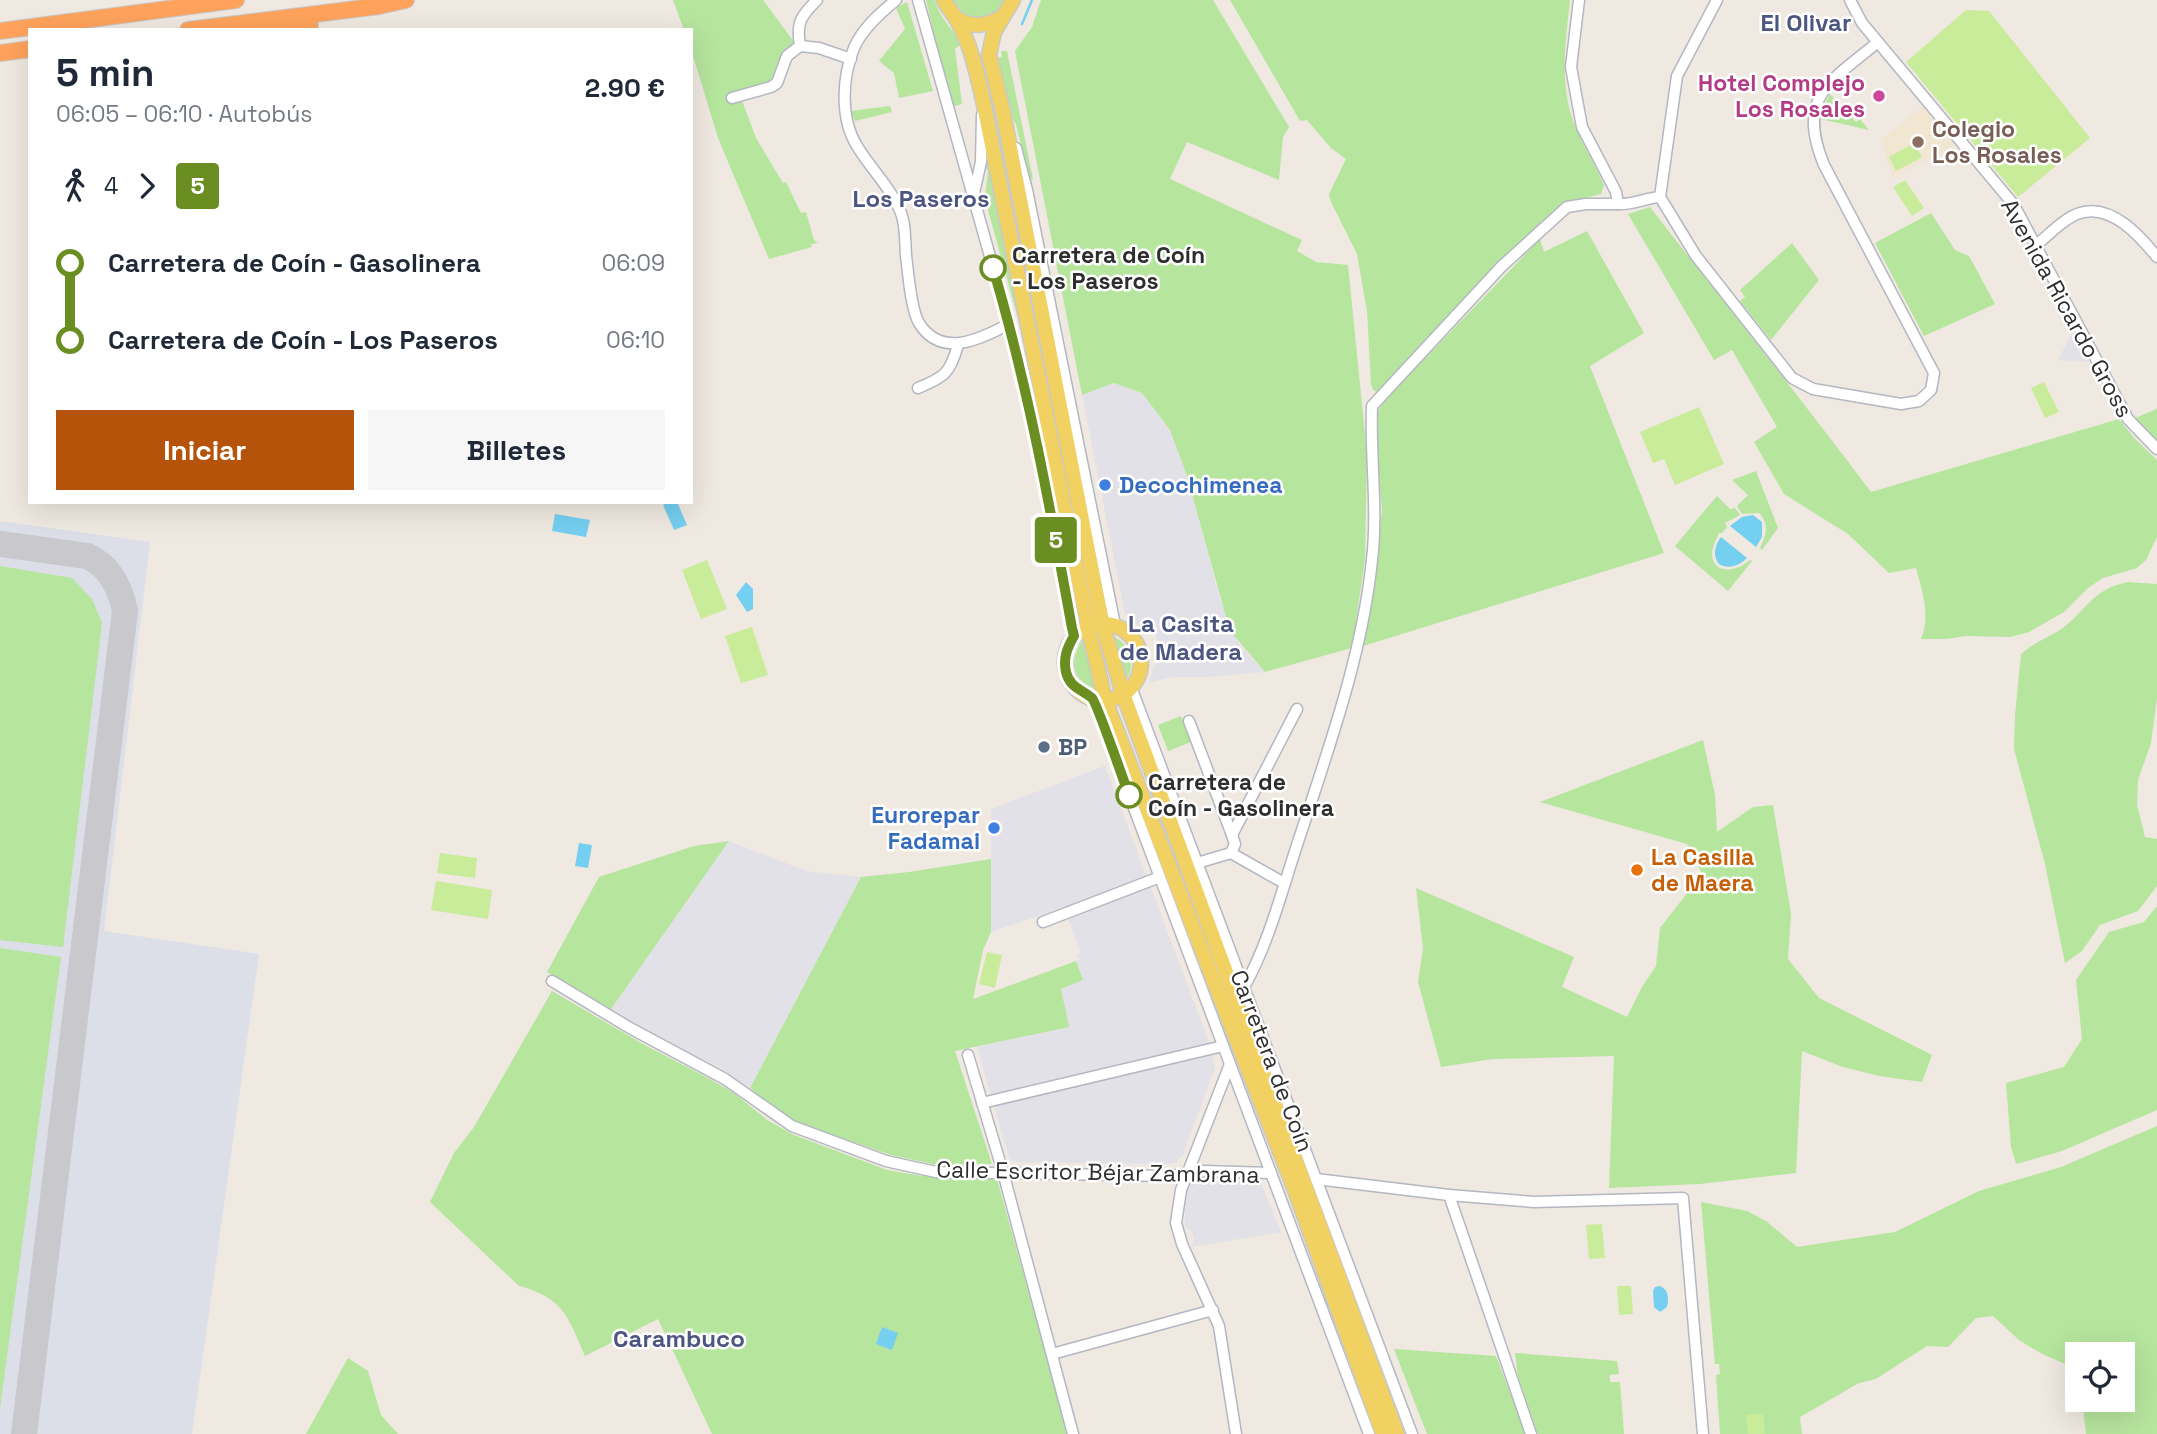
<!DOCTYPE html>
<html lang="es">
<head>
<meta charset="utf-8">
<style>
  :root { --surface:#fff; --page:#f6f6f7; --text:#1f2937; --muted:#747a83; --accent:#b45309 }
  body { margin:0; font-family:"Space Grotesk",sans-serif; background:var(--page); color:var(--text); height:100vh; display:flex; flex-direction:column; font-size:26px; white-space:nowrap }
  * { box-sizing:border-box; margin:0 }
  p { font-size:23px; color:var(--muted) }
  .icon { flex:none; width:38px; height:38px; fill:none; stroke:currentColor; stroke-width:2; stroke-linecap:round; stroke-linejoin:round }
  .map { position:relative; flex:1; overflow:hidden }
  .panel { position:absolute; left:28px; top:28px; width:665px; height:476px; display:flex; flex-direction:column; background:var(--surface); border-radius:0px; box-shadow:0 7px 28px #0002 }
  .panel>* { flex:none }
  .badge { padding:0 14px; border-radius:5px; font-size:24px; line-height:46px }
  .buttons { position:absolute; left:2065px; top:1342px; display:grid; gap:14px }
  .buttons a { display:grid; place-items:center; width:70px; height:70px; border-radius:0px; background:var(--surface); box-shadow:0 7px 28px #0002; font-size:35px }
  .map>.badge { position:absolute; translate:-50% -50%; box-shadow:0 0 0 4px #fff }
  .legs { display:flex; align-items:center; gap:10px; height:77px; padding:0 28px; font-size:23px }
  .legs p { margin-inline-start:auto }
  .headline { display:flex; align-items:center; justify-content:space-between; height:119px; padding:0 28px }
  h1 { font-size:38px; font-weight:600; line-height:52px }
  .cta { display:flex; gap:14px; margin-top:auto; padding:14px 28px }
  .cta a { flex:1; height:80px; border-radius:0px; background:var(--accent); color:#fff; font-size:28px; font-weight:600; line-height:80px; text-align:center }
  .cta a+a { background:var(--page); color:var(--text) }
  ul { padding:0 28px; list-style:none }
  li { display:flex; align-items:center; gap:24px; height:77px; font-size:26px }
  li i { display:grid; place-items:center; width:10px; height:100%; margin:0 9px; background:currentColor }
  li i::after { content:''; width:18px; height:18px; margin:-9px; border:5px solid; border-radius:50%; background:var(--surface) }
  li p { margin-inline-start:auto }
  li:first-child i { background:linear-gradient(#0000 50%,currentColor 0) }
  li:last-child i { background:linear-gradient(currentColor 50%,#0000 0) }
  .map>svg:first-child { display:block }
  .industrial { fill:#e3e1e8 }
  .education { fill:#f0e6d1 }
  .airport { fill:#dcdee8 }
  .green { fill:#b6e59e }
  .pitch { fill:#c9ec9a }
  .water { fill:#75cff0 }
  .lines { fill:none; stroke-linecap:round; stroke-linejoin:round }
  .stream { stroke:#75cff0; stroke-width:2.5 }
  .taxiway { stroke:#c9c8cc; stroke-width:26 }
  .minor-casing { stroke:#b4b7c1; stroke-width:13 }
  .major-casing { stroke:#c9c9c9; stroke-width:17 }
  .highway-casing { stroke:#c9c9c9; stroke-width:18 }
  .minor { stroke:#fff; stroke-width:10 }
  .major { stroke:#f2d163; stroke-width:14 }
  .highway { stroke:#ffa35c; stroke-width:16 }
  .line-1-casing { stroke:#fff; stroke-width:16 }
  .line-1 { stroke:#6b8e23; stroke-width:10 }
  .hotel-dot { fill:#d1479c; stroke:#fff; stroke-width:2.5 }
  .education-dot { fill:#8d6e63; stroke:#fff; stroke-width:2.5 }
  .stop-1-dot { fill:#fff; stroke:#6b8e23; stroke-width:3.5 }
  .shop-dot { fill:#3f7fe0; stroke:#fff; stroke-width:2.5 }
  .service-dot { fill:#5c6f8a; stroke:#fff; stroke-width:2.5 }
  .food-dot { fill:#e8710a; stroke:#fff; stroke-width:2.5 }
  .labels { text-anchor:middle; stroke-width:5; stroke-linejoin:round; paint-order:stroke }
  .hotel-label { font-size:23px; font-weight:bold; fill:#b23c85; stroke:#fff; text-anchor:end }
  .education-label { font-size:23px; font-weight:bold; fill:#785e54; stroke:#fff; text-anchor:start }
  .stop-label { font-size:23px; font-weight:bold; fill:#2e2e2e; stroke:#fff; text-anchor:start }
  .street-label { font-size:23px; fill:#2e2e2e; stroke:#fff }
  .shop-label { font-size:23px; font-weight:bold; fill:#366cbe; stroke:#fff; text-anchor:start }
  .service-label { font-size:23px; font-weight:bold; fill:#4e5e75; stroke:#fff; text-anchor:start }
  .food-label { font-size:23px; font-weight:bold; fill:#c56008; stroke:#fff; text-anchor:start }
  .neighbourhood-label { font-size:24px; font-weight:bold; fill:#4d5680; stroke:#fff }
</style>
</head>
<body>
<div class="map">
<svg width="2157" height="1434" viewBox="0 0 2157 1434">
  <rect width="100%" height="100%" fill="#efe9e1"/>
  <!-- industrial -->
  <g class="industrial">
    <path d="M2073 331 2087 358 2089 362 2058 360Z"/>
    <path d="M1114 383 1142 393 1170 430 1186 473 1220 599 1240 646 1265 672 1208 677H1172L1149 683 1154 666 1163 657 1154 630 1140 628 1125 614 1082 395Z"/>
    <path d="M1105 766 1209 1042 1215 1067 1183 1155 1176 1162 1169 1164 1014 1162 1009 1157 977 1047 1068 1027 1061 989 1083 980 1076 961 1079 960 1077 954 1081 953 1064 907 991 932V809Z"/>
    <path d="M729 841 806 871 861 877 750 1088 718 1066 669 1044 611 1009Z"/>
    <path d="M1200 1178 1261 1183 1281 1232 1191 1247 1194 1240 1192 1232 1185 1227V1203L1186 1192 1193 1181Z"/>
  </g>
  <!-- education -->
  <path class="education" d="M1923 106 1955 145 1892 178 1881 140Z"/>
  <!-- airport -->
  <path class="airport" d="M0 521 150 542 104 931 259 954 192 1434H0Z"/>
  <!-- green -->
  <g class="green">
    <path d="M673 0H763L794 42 786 50 777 64 776 74 771 82 741 98 756 138 783 183 786 182 801 213 806 212 814 240 818 243 811 244 812 247 769 259 718 138 691 49V30H684Z"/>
    <path d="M926 0H935C938 16 953 29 961 44L955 49 962 104 951 107Z"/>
    <path d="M952 0H1005C993 24 964 24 952 0Z"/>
    <path d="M1041 0H1213L1289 127 1283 137 1279 180 1187 142 1170 179 1302 240 1297 251 1316 262 1348 265 1367 454 1365 559 1352 648 1265 672 1230 631 1186 473 1170 430 1142 393 1114 383 1082 395 1015 51 1032 27Z"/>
    <path d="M1230 0H1570C1566 39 1560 76 1571 115 1579 139 1594 162 1604 185L1601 194 1561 204 1528 235 1378 392 1373 390 1371 384 1367 311 1360 271 1357 254 1331 202 1329 194 1346 159 1331 148 1307 120 1300 121Z"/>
    <path d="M907 2 933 91 899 98 894 73 879 61 905 29 896 8Z"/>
    <path d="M1001 51H1007L1033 179 1030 180 1016 125 1006 104 997 58 1002 57Z"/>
    <path d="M979 53H984L1091 606H1089Z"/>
    <path d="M1830 94 1856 122 1860 119 1869 130 1821 119 1823 107Z"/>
    <path d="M890 106 892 112 855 121 851 111Z"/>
    <path d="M986 163H988L1023 337 985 199 988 170 985 168Z"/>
    <path d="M1650 207C1724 303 1799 396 1871 492L2119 419 2134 438 2157 460V537L2146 560 2137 568 2103 578 2088 588 2064 612 2029 632 2010 637 1966 636 1946 639H1921C1931 617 1922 590 1916 568L1889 573 1848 534 1784 494 1754 442 1777 427 1732 350 1714 360 1628 214Z"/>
    <path d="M1931 213 1955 250 1969 256 1995 304 1924 336 1875 243Z"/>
    <path d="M1587 231 1644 333 1590 366 1664 553 1363 646 1377 560 1382 511 1375 424 1378 411 1385 400 1540 239 1544 252Z"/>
    <path d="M1792 243 1819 280 1771 340 1740 301 1745 297 1740 290Z"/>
    <path d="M2157 409V442L2135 418Z"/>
    <path d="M1756 471 1778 528 1762 550 1760 548C1766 536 1770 524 1759 513L1742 514 1737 506 1748 495 1732 480Z"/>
    <path d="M1717 496 1730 509 1735 508 1740 515 1725 523 1727 527 1722 533H1718L1719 534C1700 565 1724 581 1750 560L1752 561 1728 591 1675 546Z"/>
    <path d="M0 566 72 578 92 599 102 623 63 947 0 940Z"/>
    <path d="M2128 582 2157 584V698L2151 743 2138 780 2137 805 2145 837 2157 839V886L2138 911 2100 925 2082 951 2065 963 2045 864 2014 749 2015 715 2021 654C2033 643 2047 638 2060 630 2087 611 2090 590 2128 582Z"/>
    <path d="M1110 635C1132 643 1138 666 1123 684Z"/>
    <path d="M1083 641 1097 690C1073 683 1067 659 1083 641Z"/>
    <path d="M1181 716 1191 742 1168 751 1158 725Z"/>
    <path d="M1703 740 1715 795 1717 832 1753 807 1773 805 1791 913 1788 959 1819 998 1932 1055 1922 1082 1879 1076 1843 1067 1802 1051 1796 1173 1700 1184 1609 1188 1614 1056 1493 1059 1441 1067 1418 982 1423 948 1416 888 1574 957 1562 987 1627 1017 1642 987 1656 966 1660 928 1702 874 1687 844 1540 802Z"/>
    <path d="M729 841 611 1009 547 972 599 877 694 846Z"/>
    <path d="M991 859V932L983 950 973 999 1076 961 1083 980 1061 989 1069 1027 955 1051 992 1164 937 1165 891 1155 795 1122 770 1106 750 1088 861 877 909 872Z"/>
    <path d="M2157 906V1110L2062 1151 2016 1164 2011 1147 2006 1083 2064 1067 2082 1039 2076 980 2109 932 2144 922Z"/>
    <path d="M0 948 61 957 0 1408Z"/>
    <path d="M552 991 643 1044 708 1078 734 1093 767 1120 794 1135 887 1170 922 1176 997 1179 1068 1434H712L658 1319 585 1356C568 1317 564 1298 519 1286L430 1202 454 1153 474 1127Z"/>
    <path d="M2157 1126V1434H2086L2082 1400H2123V1354H2077V1369L2042 1354 2019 1340 1993 1316 1976 1318 1948 1347 1927 1346 1876 1379 1859 1383 1800 1417 1802 1434H1720L1716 1375 1720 1374 1719 1364H1715L1701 1202 1747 1211 1766 1221 1797 1247 1895 1232 1979 1191 2061 1167Z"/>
    <path d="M1394 1349 1496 1356 1526 1434H1427Z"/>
    <path d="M1515 1353 1617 1361 1619 1374 1610 1375V1382H1620L1624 1434H1538L1518 1377Z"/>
    <path d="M348 1358 368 1371 381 1415 398 1434H306Z"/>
  </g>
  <!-- pitch -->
  <g class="pitch">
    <path d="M1966 10 1989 11 2090 138 2018 197 1906 62Z"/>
    <path d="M1914 143 1922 157 1896 171 1889 157Z"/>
    <path d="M1905 180 1924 208 1912 216 1893 187Z"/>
    <path d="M2044 382 2059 412 2045 418 2031 388Z"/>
    <path d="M1699 407 1724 464 1675 485 1664 459 1653 463 1640 432Z"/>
    <path d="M707 560 727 609 701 619 682 570Z"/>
    <path d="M752 627 768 675 741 683 725 636Z"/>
    <path d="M440 853 477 858 475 878 437 873Z"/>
    <path d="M436 881 492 890 488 919 431 910Z"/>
    <path d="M987 952 1002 955 995 988 979 984Z"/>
    <path d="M1602 1224 1605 1258 1589 1259 1586 1225Z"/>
    <path d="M1617 1286H1631L1633 1314 1619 1315Z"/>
    <path d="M1763 1413 1765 1434H1748L1746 1415Z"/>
  </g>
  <!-- water -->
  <g class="water">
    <path d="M668 502H677L687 525 674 530 663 505Z"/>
    <path d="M555 514 590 520 586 537 552 531Z"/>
    <path d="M1753 515 1762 522V537L1756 547 1730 526 1742 517Z"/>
    <path d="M1721 537 1747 558C1740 565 1729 570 1719 564 1712 556 1715 545 1721 537Z"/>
    <path d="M746 582 753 589V609L747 612 736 595Z"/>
    <path d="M579 843 592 845 588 868 575 866Z"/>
    <path d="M1660 1286C1669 1290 1669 1299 1667 1307L1660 1312 1654 1307 1653 1291 1655 1287Z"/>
    <path d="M882 1327 898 1333 892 1350 876 1344Z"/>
  </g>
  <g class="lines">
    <!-- stream -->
    <path class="stream" d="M1022 24 1032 0"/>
    <!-- taxiway -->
    <path class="taxiway" d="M0 544 87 556C110 566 120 587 125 611L24 1434"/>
    <defs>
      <g id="minor">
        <path d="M896 0C880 13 862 29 854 48 842 77 840 119 857 146 870 168 892 189 901 213 906 225 905 243 906 255 908 272 911 310 919 323 941 359 981 339 1009 324"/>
        <path d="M918 0 1009 324 1043 471 1074 636"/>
        <path d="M1579 0 1571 67 1582 127 1616 192 1618 204C1633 205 1645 198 1660 197"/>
        <path d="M1850 0 1862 23 2014 205 2128 419 2157 449"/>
        <path d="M800 46 819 48 851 59"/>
        <path d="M732 98 771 87 777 83 787 56 800 46C796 22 801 16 817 0"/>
        <path d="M1016 148 1027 190 1115 625"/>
        <path d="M974 193 981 162 982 115"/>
        <path d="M1660 197 1696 256 1792 378 1813 389 1901 404 1919 401 1931 390 1934 373 1824 165C1796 96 1830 82 1878 42"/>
        <path d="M1660 197 1677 76 1717 0"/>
        <path d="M2036 245C2049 235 2064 218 2080 213 2111 203 2140 236 2157 257"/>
        <path d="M918 388C945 377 950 373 958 345"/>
        <path d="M1131 687 1412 1434"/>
        <path d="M1093 699 1369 1434"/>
        <path d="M1189 721 1232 835 1235 844 1231 853"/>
        <path d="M1232 835 1297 709"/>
        <path d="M1197 863 1231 853 1284 883"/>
        <path d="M1043 922 1160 877"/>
        <path d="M552 981 630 1028 725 1079 792 1126 886 1161 936 1172 1170 1176 1203 1171 1271 1173"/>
        <path d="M1244 987C1269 943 1282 890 1298 842 1328 750 1362 657 1372 560 1378 508 1370 458 1372 406L1502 266 1567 207 1586 204H1618"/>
        <path d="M968 1055 1003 1172 1073 1434"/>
        <path d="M1230 1064 1181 1190 1176 1223 1182 1244 1219 1326 1236 1434"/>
        <path d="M982 1103 1223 1046"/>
        <path d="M1316 1179 1449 1195 1534 1202 1683 1198 1703 1434"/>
        <path d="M1449 1195 1531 1434"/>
        <path d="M1052 1354 1213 1310"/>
      </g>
      <g id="major">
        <path d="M944 0C948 9 955 15 959 24 971 46 976 71 982 95L1088 626 1105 700 1296 1193 1383 1434"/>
        <path d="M1013 0 994 32 989 55 1003 112 1102 623 1123 694 1397 1434"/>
        <path d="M957 19C974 28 986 26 1002 17"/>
        <circle cx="1103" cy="662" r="38"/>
      </g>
      <g id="highway">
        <path d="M188 30 379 6 406 0"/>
        <path d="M281 30 310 25"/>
        <path d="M0 31 236 0"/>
        <path d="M0 53 30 49"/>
      </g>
    </defs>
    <!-- minor casing -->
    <use href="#minor" class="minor-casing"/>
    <!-- major casing -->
    <use href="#major" class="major-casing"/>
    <!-- highway casing -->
    <use href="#highway" class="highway-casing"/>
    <!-- minor -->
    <use href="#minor" class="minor"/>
    <!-- major -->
    <use href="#major" class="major"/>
    <!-- highway -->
    <use href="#highway" class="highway"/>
  </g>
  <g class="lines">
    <defs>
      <path id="line-1" d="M993 268C1028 386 1050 507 1072 628L1074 636C1067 648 1063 658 1066 672 1070 688 1081 689 1092 698 1097 703 1124 782 1129 795"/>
    </defs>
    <!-- line-1 casing -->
    <use href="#line-1" class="line-1-casing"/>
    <!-- line-1 -->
    <use href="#line-1" class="line-1"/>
  </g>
  <!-- markers -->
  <circle class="hotel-dot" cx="1879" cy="96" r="7"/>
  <circle class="education-dot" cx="1918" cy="142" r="7"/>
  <g class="stop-1-dot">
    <circle cx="993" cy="268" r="12"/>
    <circle cx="1129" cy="795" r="12"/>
  </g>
  <g class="shop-dot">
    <circle cx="1105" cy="485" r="7"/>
    <circle cx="994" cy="828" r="7"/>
  </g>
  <circle class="service-dot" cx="1044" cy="747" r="7"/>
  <circle class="food-dot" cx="1637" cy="870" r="7"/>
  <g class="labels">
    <!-- hotel labels -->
    <g class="hotel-label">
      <text x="1865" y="91">Hotel Complejo<tspan x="1865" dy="26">Los Rosales</tspan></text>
    </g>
    <!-- education labels -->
    <g class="education-label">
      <text x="1932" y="137">Colegio<tspan x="1932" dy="26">Los Rosales</tspan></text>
    </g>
    <!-- stop labels -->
    <g class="stop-label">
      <text x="1012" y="263">Carretera de Coín<tspan x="1012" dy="26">- Los Paseros</tspan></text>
      <text x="1148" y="790">Carretera de<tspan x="1148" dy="26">Coín - Gasolinera</tspan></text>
    </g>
    <!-- street labels -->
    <g class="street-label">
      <text transform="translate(2067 308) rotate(61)" y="8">Avenida Ricardo Gross</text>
      <text transform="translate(1272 1061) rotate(69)" y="8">Carretera de Coín</text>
      <text transform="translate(1098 1172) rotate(1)" y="8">Calle Escritor Béjar Zambrana</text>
    </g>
    <!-- shop labels -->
    <g class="shop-label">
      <text x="1119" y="493">Decochimenea</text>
      <text x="980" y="823" text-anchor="end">Eurorepar<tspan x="980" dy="26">Fadamai</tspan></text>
    </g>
    <!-- service labels -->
    <g class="service-label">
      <text x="1058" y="755">BP</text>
    </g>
    <!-- food labels -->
    <g class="food-label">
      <text x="1651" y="865">La Casilla<tspan x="1651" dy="26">de Maera</tspan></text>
    </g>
    <!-- neighbourhood labels -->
    <g class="neighbourhood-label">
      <text x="1806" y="31">El Olivar</text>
      <text x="921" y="207">Los Paseros</text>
      <text x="1181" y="632">La Casita<tspan x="1181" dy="28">de Madera</tspan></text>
      <text x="679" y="1347">Carambuco</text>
    </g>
  </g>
</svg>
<div class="buttons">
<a><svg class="icon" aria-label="locate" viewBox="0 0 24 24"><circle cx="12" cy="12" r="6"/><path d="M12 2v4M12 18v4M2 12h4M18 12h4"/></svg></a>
</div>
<b class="badge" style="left:1056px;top:540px;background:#6b8e23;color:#fff">5</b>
<section class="panel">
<div class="headline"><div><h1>5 min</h1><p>06:05 – 06:10 · Autobús</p></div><b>2.90 €</b></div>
<div class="legs"><svg class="icon" aria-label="walk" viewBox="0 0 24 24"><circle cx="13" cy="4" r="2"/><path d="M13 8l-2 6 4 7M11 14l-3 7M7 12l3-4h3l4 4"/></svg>4<svg class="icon" aria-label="forward" viewBox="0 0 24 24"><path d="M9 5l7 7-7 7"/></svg><b class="badge" style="background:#6b8e23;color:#fff">5</b></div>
<ul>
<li><i style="color:#6b8e23"></i><b>Carretera de Coín - Gasolinera</b><p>06:09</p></li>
<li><i style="color:#6b8e23"></i><b>Carretera de Coín - Los Paseros</b><p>06:10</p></li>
</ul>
<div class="cta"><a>Iniciar</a><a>Billetes</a></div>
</section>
</div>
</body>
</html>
